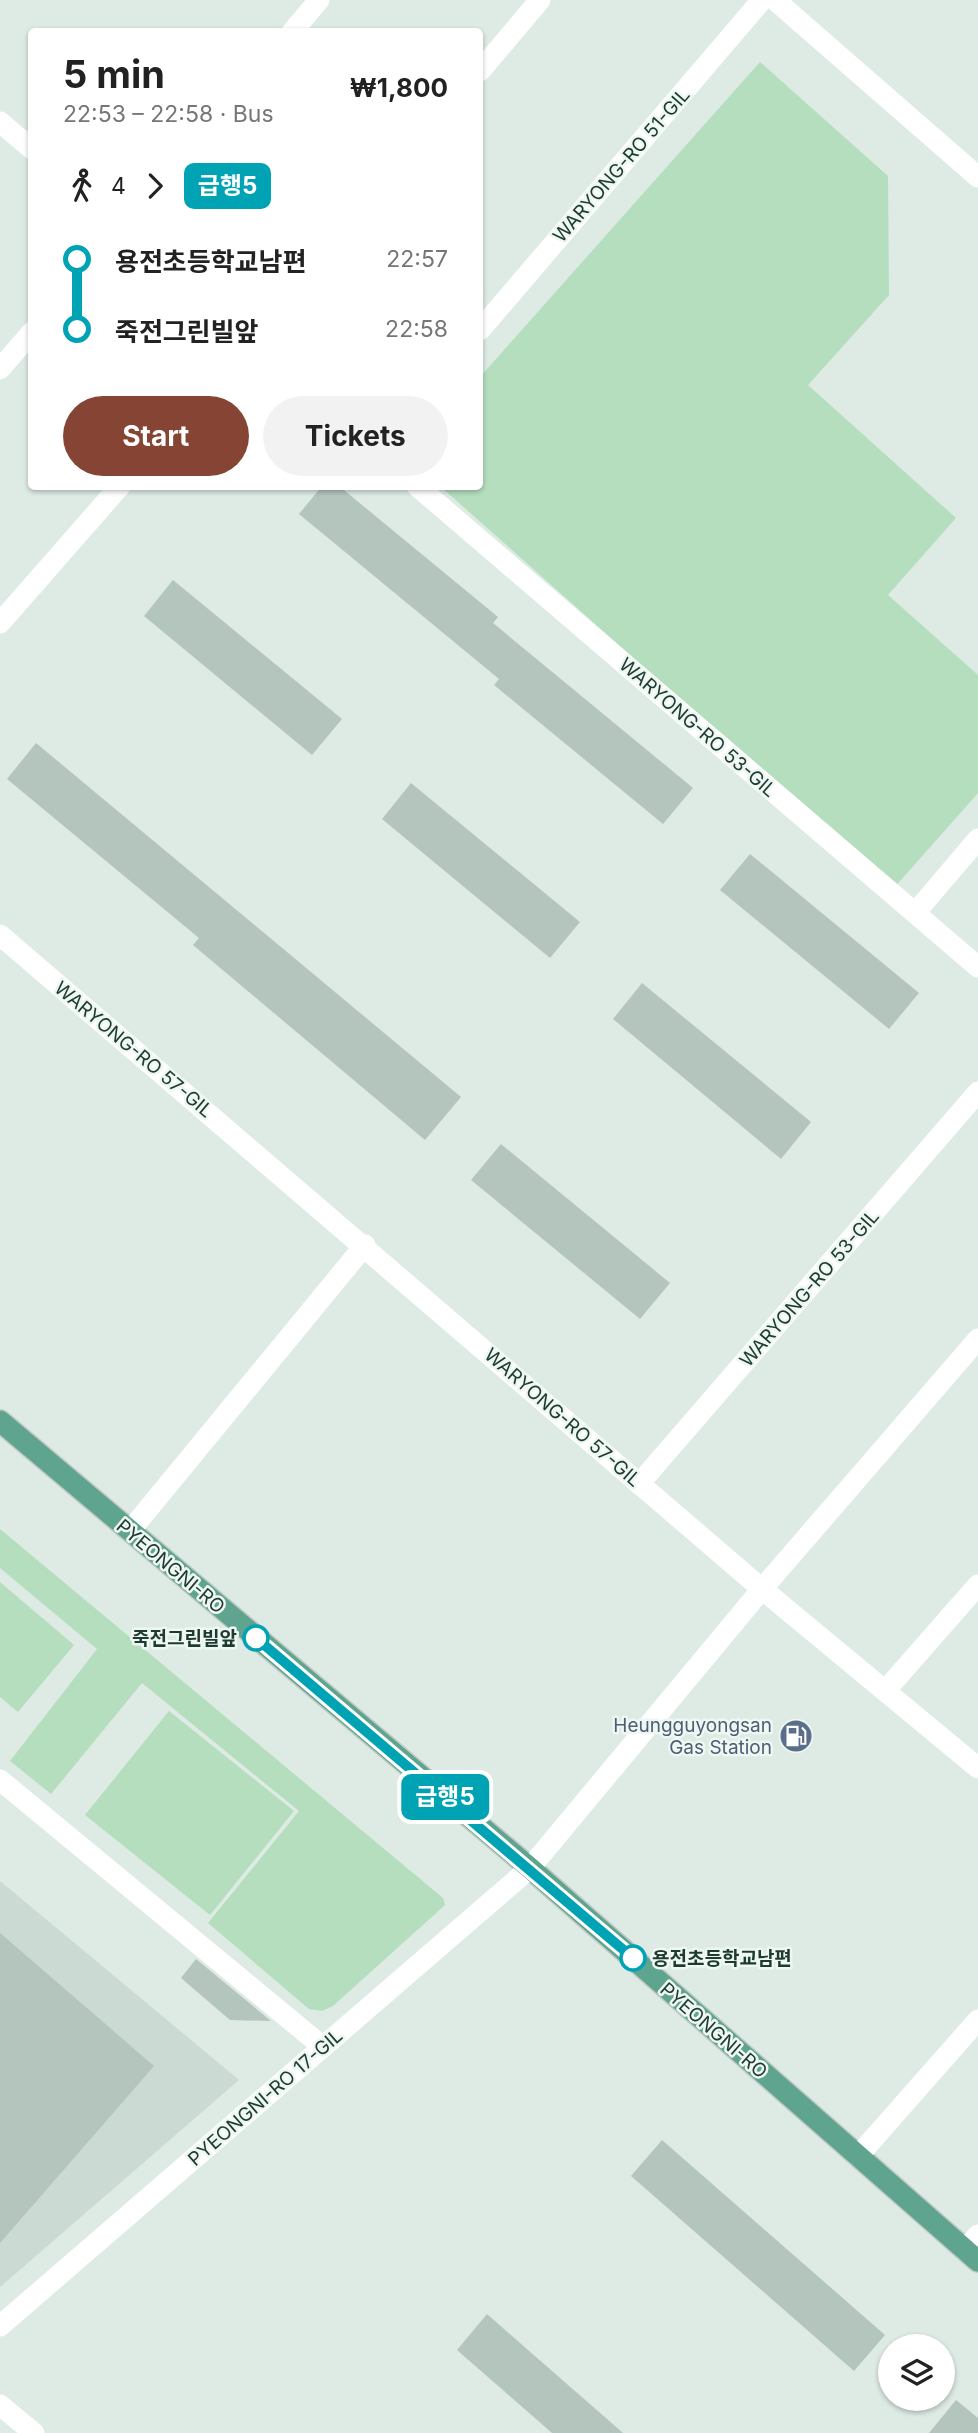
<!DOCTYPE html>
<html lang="en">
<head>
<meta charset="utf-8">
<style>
  :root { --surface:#fff; --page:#f2f2f2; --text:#222; --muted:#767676; --accent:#854434 }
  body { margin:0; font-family:Inter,"Noto Sans KR",sans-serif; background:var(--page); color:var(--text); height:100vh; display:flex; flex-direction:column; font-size:26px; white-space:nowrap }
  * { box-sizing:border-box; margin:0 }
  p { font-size:23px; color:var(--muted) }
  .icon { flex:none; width:38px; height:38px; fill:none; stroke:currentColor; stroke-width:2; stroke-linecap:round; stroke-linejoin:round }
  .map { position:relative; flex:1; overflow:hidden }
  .details { position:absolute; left:28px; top:28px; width:455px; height:462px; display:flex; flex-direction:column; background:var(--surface); border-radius:7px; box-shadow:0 2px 5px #0004 }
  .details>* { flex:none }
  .badge { padding:0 14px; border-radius:10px; font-size:24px; line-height:46px }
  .controls { position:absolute; left:878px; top:2334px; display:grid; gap:14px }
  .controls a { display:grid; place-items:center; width:77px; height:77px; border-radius:50%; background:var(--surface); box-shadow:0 2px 5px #0004; font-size:35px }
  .map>.badge { position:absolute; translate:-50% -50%; box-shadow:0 0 0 4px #fff }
  .legs { display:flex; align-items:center; gap:10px; height:77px; padding:0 35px; font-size:23px }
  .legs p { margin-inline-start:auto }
  .summary { display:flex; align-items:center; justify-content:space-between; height:119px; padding:0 35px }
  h1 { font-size:38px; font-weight:700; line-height:52px }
  .cta { display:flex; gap:14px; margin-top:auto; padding:14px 35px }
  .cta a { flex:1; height:80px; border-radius:42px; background:var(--accent); color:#fff; font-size:28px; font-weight:700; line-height:80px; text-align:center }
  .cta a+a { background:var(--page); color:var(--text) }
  ul { padding:0 35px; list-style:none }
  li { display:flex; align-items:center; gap:24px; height:70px; font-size:26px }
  li i { display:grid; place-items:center; width:10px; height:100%; margin:0 9px; background:currentColor }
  li i::after { content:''; width:18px; height:18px; margin:-9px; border:5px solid; border-radius:50%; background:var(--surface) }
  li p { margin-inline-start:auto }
  li:first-child i { background:linear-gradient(#0000 50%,currentColor 0) }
  li:last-child i { background:linear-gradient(currentColor 50%,#0000 0) }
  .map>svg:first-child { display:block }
  .built { fill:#cbdad3 }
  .green { fill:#b4debd }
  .building { fill:#b3c5bd }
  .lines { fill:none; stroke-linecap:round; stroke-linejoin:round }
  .major-casing { stroke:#c0c8c6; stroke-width:24 }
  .minor { stroke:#fff; stroke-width:21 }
  .major { stroke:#5ea48f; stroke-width:21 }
  .line-1-casing { stroke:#fff; stroke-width:16 }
  .line-1 { stroke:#00a3b4; stroke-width:10 }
  .stop-1-dot { fill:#fff; stroke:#00a3b4; stroke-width:3.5 }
  .labels { text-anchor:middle; stroke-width:5; stroke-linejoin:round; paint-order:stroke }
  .street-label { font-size:19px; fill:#1e3b32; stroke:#eef7f2 }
  .stop-label { font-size:19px; font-weight:bold; fill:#1e3b32; stroke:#eef7f2; text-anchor:end }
  .service-label { font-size:19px; fill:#4e5e75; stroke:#eef7f2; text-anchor:end }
</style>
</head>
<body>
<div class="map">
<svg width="978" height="2433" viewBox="0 0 978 2433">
  <rect width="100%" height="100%" fill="#ddebe4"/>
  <!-- built -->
  <path class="built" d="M0 1881 239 2080 0 2287Z"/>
  <!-- green -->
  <g class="green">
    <path d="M760 62 888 176 889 295 808 385 956 518 888 595 978 675V793L893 889 441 487 480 486V377Z"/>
    <path d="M0 1529 443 1898 445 1905 333 2006 322 2011 309 2009 208 1923 299 1811 142 1683 51 1794 10 1761 97 1649 0 1568Z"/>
    <path d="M0 1582 74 1645 18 1712 0 1697Z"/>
    <path d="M169 1711 294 1811 210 1915 85 1815Z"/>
  </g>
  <!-- building -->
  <g class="building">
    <path d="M322 486H339L498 617 493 623 693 788 663 824 494 685 499 679 299 514Z"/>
    <path d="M173 580 342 719 312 755 144 616Z"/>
    <path d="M36 743 461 1097 425 1140 193 945 199 938 7 779Z"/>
    <path d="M411 783 580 922 550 958 382 819Z"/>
    <path d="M750 854 919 993 889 1029 720 890Z"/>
    <path d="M642 983 811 1122 781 1159 613 1019Z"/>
    <path d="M501 1144 670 1283 640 1319 471 1180Z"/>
    <path d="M0 1933 154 2066 0 2243Z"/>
    <path d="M196 1959 271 2021 230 2020 181 1978Z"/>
    <path d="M662 2140 885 2335 854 2371 631 2176Z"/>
    <path d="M487 2314 623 2433H552L457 2350Z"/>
    <path d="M956 2400 978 2418V2433H929Z"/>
  </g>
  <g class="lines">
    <defs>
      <path id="major" d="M0 1421 530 1868 978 2261"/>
    </defs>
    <!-- major casing -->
    <use href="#major" class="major-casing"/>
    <!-- minor -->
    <g class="minor">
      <path d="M775 0 978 177"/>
      <path d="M292 32 319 0"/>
      <path d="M480 71 540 0"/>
      <path d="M0 122 32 149"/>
      <path d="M480 330 762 0"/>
      <path d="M0 369 32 332"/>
      <path d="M417 486 978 967"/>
      <path d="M0 623 120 486"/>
      <path d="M915 913 978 839"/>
      <path d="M0 935 762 1589 978 1768"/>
      <path d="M639 1484 978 1092"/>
      <path d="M130 1531 365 1245"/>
      <path d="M885 1691 978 1585"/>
      <path d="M0 1780 323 2047"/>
      <path d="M858 2156 978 2020"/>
      <path d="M965 2250 978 2235"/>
      <path d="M0 2326 530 1868 762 1589 978 1339"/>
      <path d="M0 2405 34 2433"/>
    </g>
    <!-- major -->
    <use href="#major" class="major"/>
  </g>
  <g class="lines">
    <defs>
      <path id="line-1" d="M256 1638 633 1958"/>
    </defs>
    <!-- line-1 casing -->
    <use href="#line-1" class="line-1-casing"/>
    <!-- line-1 -->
    <use href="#line-1" class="line-1"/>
  </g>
  <!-- icons -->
  <defs>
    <symbol id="fuel-disc" viewBox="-11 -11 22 22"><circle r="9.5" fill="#5c6f8a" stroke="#eef7f2"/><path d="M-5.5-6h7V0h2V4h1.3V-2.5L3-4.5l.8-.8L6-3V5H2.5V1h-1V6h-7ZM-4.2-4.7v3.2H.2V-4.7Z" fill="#fff"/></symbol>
  </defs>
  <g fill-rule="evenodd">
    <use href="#fuel-disc" x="777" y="1717" width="38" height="38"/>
  </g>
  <!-- markers -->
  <g class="stop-1-dot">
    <circle cx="256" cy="1638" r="12"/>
    <circle cx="633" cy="1958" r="12"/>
  </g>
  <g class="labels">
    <!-- street labels -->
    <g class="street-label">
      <text transform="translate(621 165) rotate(-49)" y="7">WARYONG-RO 51-GIL</text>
      <text transform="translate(698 727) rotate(41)" y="7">WARYONG-RO 53-GIL</text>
      <text transform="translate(134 1049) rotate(40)" y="7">WARYONG-RO 57-GIL</text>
      <text transform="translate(809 1288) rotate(-49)" y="7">WARYONG-RO 53-GIL</text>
      <text transform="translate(563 1417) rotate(41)" y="7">WARYONG-RO 57-GIL</text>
      <text transform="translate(171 1566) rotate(40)" y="7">PYEONGNI-RO</text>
      <text transform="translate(714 2030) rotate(41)" y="7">PYEONGNI-RO</text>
      <text transform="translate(265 2097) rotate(-41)" y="7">PYEONGNI-RO 17-GIL</text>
    </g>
    <!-- stop labels -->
    <g class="stop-label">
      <text x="237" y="1645">죽전그린빌앞</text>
      <text x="652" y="1965" text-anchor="start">용전초등학교남편</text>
    </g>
    <!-- service labels -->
    <g class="service-label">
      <text x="772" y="1732">Heungguyongsan<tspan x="772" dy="22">Gas Station</tspan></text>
    </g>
  </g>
</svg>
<div class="controls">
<a><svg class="icon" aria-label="layers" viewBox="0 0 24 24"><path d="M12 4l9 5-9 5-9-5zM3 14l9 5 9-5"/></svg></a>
</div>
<b class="badge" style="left:445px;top:1797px;background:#00a3b4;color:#fff">급행5</b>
<section class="details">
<div class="summary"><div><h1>5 min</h1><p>22:53 – 22:58 · Bus</p></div><b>₩1,800</b></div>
<div class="legs"><svg class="icon" aria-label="walk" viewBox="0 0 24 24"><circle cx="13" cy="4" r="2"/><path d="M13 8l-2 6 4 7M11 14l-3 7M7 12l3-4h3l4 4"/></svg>4<svg class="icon" aria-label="forward" viewBox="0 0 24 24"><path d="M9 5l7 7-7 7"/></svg><b class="badge" style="background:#00a3b4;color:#fff">급행5</b></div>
<ul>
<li><i style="color:#00a3b4"></i><b>용전초등학교남편</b><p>22:57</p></li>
<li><i style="color:#00a3b4"></i><b>죽전그린빌앞</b><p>22:58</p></li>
</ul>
<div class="cta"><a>Start</a><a>Tickets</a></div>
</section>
</div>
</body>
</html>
